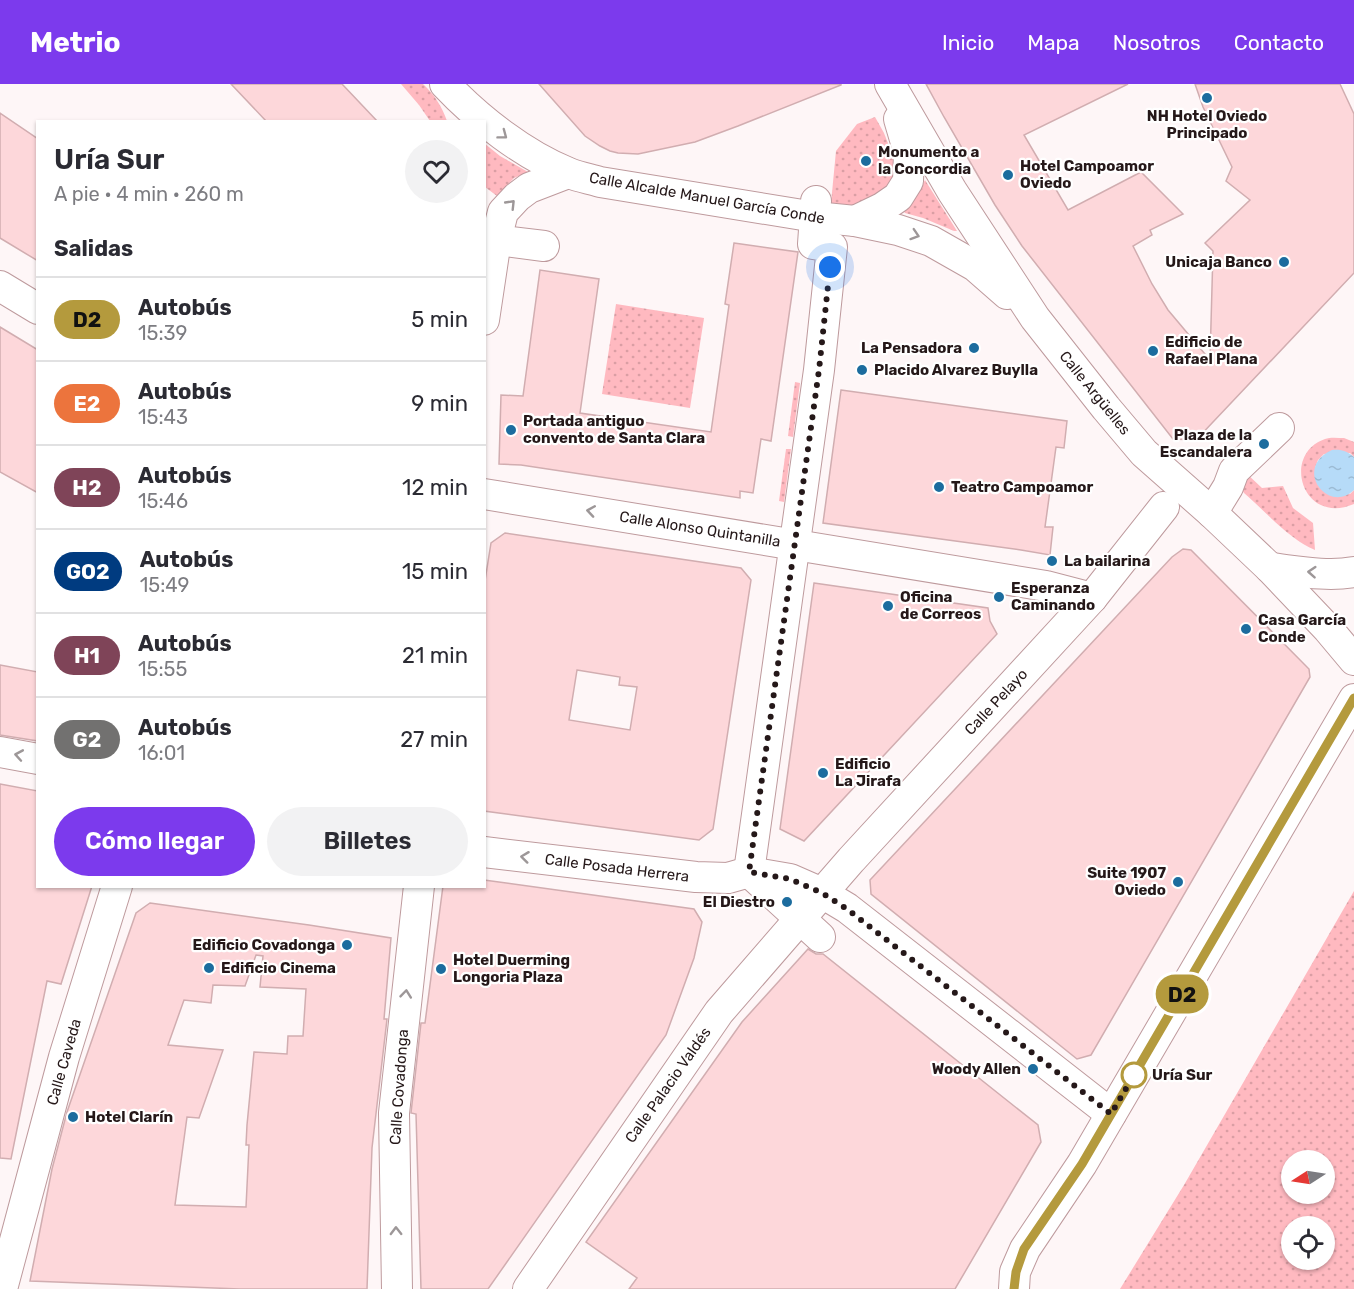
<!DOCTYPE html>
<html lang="es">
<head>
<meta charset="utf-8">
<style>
  :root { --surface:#fff; --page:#f2f2f3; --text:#2b2b33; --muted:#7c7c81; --line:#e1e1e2; --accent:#7c3aed }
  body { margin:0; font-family:Rubik,sans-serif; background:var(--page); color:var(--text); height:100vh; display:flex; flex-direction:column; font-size:22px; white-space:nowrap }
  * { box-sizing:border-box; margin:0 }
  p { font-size:20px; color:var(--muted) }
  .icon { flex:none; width:33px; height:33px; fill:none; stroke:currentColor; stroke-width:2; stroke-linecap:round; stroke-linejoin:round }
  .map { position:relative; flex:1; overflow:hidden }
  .side { position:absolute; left:36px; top:36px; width:450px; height:768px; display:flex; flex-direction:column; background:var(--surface); border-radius:0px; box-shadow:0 2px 4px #0004 }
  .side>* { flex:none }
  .badge { padding:0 12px; border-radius:20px; font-size:21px; line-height:39px }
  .needle { width:39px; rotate:258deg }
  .tools { position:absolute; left:1281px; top:1066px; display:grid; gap:12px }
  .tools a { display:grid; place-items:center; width:54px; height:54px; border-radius:50%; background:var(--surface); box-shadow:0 2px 4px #0004; font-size:30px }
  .you { position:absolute; width:30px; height:30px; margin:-15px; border:4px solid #fff; border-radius:50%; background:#1a73e8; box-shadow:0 0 0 9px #1a73e833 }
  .map>.badge { position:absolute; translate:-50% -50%; box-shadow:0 0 0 3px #fff }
  h2 { padding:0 18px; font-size:22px; line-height:54px }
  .round { display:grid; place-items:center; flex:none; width:63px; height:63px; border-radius:32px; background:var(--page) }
  .head { display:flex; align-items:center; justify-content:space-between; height:102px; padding:0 18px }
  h1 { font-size:28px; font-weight:600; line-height:45px }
  .button { display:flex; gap:12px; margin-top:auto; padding:12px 18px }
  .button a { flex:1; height:69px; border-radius:36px; background:var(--accent); color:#fff; font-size:24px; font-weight:600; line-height:69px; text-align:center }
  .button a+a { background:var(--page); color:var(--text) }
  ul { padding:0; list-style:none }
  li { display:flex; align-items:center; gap:18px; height:84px; padding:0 18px; border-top:2px solid var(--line) }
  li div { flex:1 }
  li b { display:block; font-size:22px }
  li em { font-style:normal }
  li .badge { min-width:66px; font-weight:700; text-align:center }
  header { display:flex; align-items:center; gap:36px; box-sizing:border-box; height:84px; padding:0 30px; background:var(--accent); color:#fff }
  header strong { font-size:28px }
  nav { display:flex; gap:33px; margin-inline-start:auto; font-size:21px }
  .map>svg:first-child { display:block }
  .green { fill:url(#green-dots); fill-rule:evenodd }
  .water { fill:url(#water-ripples) }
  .building { fill:#fdd7da; stroke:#d1adb0; stroke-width:1.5; fill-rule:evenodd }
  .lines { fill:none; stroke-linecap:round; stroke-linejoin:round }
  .minor-casing { stroke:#be9a9d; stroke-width:32 }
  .minor { stroke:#fff; stroke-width:30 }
  .oneway { stroke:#9d9798 }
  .line-casing { stroke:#fff; stroke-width:14 }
  .line { stroke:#b49a3d; stroke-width:9 }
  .walk { stroke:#251819; stroke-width:6; stroke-dasharray:0 10.8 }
  .poi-dot { fill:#1c6c9e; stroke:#fff; stroke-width:2 }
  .stop-dot { fill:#fff; stroke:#b49a3d; stroke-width:3 }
  .labels { text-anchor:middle; stroke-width:4.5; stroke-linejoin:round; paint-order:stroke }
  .poi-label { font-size:15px; font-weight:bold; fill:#251819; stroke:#fff; text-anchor:start }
  .street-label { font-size:15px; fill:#251819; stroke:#fff }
  .stop-label { font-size:15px; font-weight:bold; fill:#251819; stroke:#fff; text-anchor:start }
</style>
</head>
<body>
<header>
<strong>Metrio</strong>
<nav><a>Inicio</a><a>Mapa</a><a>Nosotros</a><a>Contacto</a></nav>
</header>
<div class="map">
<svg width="1354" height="1205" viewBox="0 0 1354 1205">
  <defs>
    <pattern id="green-dots" width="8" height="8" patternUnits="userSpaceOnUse" patternTransform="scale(1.5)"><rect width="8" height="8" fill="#ffb9c0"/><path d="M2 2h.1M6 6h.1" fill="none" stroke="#da9ea4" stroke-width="1.8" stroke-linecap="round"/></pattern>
    <pattern id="water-ripples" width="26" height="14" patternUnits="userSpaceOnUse" patternTransform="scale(1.5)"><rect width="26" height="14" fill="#b6dbf8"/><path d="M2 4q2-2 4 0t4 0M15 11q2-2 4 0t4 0" fill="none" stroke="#9cbbd4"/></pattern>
  </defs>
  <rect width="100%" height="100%" fill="#fef6f7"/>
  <!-- green -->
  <g class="green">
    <path d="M401 0H423C435 11 442 23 447 37H430L419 21Z"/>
    <path d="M875 33 884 49 896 80 895 92 888 104 856 122 831 119 836 67 857 40Z"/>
    <path d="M484 59 500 72 528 88 514 94 497 112 485 103Z"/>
    <path d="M925 96 957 147H954L923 134 905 129 903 126 918 109Z"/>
    <path d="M616 220 704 234 690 324 602 310Z"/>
    <path d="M795 298 800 299 793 353 788 352Z"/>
    <path d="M1344 354 1354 358V373L1350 369 1324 370 1318 376 1315 384 1350 410 1354 406V420C1302 442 1281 370 1325 355 1330 353 1338 354 1344 354Z"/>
    <path d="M786 365H791L784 418 779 417Z"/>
    <path d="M1246 389 1262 404 1283 402 1293 424 1313 439 1315 466C1289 455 1266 428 1244 409L1242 406Z"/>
    <path d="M1354 807V1205H1120L1184 1101ZM1292 1077H1324V1110H1292ZM1292 1143H1324V1176H1292Z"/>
  </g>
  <!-- water -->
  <path class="water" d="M1332 366C1341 365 1347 367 1354 373V406C1328 431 1292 384 1332 366Z"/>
  <!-- building -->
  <g class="building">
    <path d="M231 0H342L378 38H267Z"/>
    <path d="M539 0H841V1L738 42 695 58 638 70 618 69 610 67 600 62 585 52Z"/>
    <path d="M926 0H1128L1024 51 1068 126 1141 88 1183 130 1150 146 1152 151 1133 162 1152 200 1168 226 1210 276 1213 167 1205 159 1250 116 1226 97 1232 83 1203 23 1195 0H1340L1354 30V189L1196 356 1173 355 1022 162 995 121 944 33Z"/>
    <path d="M0 29 38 55V177L0 154Z"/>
    <path d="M734 159 798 168 771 357 761 355 753 409 740 407V414L521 381 499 380 501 311 523 312 540 186 599 195 580 329 711 348 729 221 725 220Z"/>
    <path d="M0 243 38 266V409L0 388Z"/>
    <path d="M841 306 1067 337 1064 364 1056 363 1045 443H1053L1050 471 1021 466 823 439Z"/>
    <path d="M505 449 741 484 751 496 713 745 699 756 484 727V503L491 459ZM577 586 620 593 619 601 637 603 630 646 569 636Z"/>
    <path d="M1183 465 1191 466 1198 473 1309 585 1310 593 1091 971 1077 975 871 810 870 796 1172 473Z"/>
    <path d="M814 499 988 524 990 537 997 550 804 757 780 745Z"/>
    <path d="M0 581 38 588V657L0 651Z"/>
    <path d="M0 700 38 707V802H92L61 900 47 897 11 1075 0 1074Z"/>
    <path d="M484 796 694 825 702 838 694 874 666 951 488 1205H421L416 1030 411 1029 421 939H425L443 802H484Z"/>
    <path d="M150 819 309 841 391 854 384 935H387L372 1064 367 1205H240L30 1197 52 1085 67 1028 136 829ZM256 871 263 872 260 903 306 905 303 952H288L287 970 254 968 247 1041 246 1061H249L246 1123 175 1121 187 1033 199 1034 223 966 168 961 184 916 211 919 213 901 245 902Z"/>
    <path d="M808 865 816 870H823L1038 1041 1041 1058 955 1205H629L637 1194 586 1158 742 938Z"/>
  </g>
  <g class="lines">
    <defs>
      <g id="minor">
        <path d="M445 0C478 35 524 71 569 89 579 93 590 95 600 98L815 133 855 137 898 146 931 157 975 182 1007 210"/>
        <path d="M890 0 952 107 1035 234 1106 324 1144 369 1212 429 1270 484 1328 545 1354 576"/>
        <path d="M855 137 882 124 898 113 908 97 909 69 899 35"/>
        <path d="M496 156 544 162"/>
        <path d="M0 202 38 225"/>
        <path d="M484 236 496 156 503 128 517 113 529 104 568 89"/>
        <path d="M484 410 1046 502 1092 514"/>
        <path d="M1212 429 1228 403 1234 387 1279 344"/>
        <path d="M1270 484C1297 487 1327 493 1354 488"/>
        <path d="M0 668 38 675"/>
        <path d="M484 768 696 793 728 794 749 788 790 795 822 809 847 824 1111 1030"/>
        <path d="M749 788 819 286 832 163 813 160 816 117"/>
        <path d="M749 788 820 853"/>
        <path d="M2 1205 64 973 117 802"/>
        <path d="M397 1205 394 1029 419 802"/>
        <path d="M528 1205 719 928 851 776 1092 514 1164 423"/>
        <path d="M1014 1205 1015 1188 1025 1165 1082 1080 1354 615"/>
      </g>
    </defs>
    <!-- minor casing -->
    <use href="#minor" class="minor-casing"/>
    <!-- minor -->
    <use href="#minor" class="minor"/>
  </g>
  <!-- one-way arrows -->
  <defs><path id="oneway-chevron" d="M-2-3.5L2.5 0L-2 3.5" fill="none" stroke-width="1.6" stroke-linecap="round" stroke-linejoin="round" transform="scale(1.5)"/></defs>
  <g class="oneway">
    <use href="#oneway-chevron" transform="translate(503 51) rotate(37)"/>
    <use href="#oneway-chevron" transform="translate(511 120) rotate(-46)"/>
    <use href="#oneway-chevron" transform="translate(915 151) rotate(18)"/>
    <use href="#oneway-chevron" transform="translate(591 427) rotate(-171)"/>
    <use href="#oneway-chevron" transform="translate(1312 488) rotate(-176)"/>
    <use href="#oneway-chevron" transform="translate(19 671) rotate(-170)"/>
    <use href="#oneway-chevron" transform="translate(525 773) rotate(-173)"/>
    <use href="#oneway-chevron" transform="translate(406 910) rotate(-84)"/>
    <use href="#oneway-chevron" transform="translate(396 1147) rotate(-91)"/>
  </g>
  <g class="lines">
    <defs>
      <path id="line" d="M1014 1205 1016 1188 1024 1165 1082 1080 1354 614"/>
    </defs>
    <!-- line casing -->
    <use href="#line" class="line-casing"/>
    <!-- line -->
    <use href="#line" class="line"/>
    <!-- walk -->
    <path class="walk" d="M830 183 819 286 749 788 790 795 822 809 847 825 1111 1030 1134 991"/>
  </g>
  <!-- markers -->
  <g class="poi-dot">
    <circle cx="1207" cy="14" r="6"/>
    <circle cx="866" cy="77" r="6"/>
    <circle cx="1008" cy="91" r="6"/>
    <circle cx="1284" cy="178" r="6"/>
    <circle cx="974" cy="264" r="6"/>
    <circle cx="1153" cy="267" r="6"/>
    <circle cx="862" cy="286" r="6"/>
    <circle cx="511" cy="346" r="6"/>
    <circle cx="1264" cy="360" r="6"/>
    <circle cx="939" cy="403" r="6"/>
    <circle cx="1052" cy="477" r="6"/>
    <circle cx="999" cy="513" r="6"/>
    <circle cx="888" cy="522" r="6"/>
    <circle cx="1246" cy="545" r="6"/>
    <circle cx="823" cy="689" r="6"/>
    <circle cx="1178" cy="798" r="6"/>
    <circle cx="787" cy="818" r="6"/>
    <circle cx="347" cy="861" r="6"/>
    <circle cx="209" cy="884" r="6"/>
    <circle cx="441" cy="885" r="6"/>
    <circle cx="1033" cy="985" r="6"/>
    <circle cx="73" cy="1033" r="6"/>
  </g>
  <circle class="stop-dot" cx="1134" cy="991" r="12"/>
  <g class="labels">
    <!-- poi labels -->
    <g class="poi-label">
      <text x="1207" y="37" text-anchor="middle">NH Hotel Oviedo<tspan x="1207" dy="17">Principado</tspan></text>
      <text x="878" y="73">Monumento a<tspan x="878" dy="17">la Concordia</tspan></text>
      <text x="1020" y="87">Hotel Campoamor<tspan x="1020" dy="17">Oviedo</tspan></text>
      <text x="1272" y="183" text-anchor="end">Unicaja Banco</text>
      <text x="1165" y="263">Edificio de<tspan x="1165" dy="17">Rafael Plana</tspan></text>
      <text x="962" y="269" text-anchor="end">La Pensadora</text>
      <text x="874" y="291">Placido Alvarez Buylla</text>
      <text x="523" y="342">Portada antiguo<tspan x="523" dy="17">convento de Santa Clara</tspan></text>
      <text x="1252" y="356" text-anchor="end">Plaza de la<tspan x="1252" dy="17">Escandalera</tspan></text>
      <text x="951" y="408">Teatro Campoamor</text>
      <text x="1064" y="482">La bailarina</text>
      <text x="1011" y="509">Esperanza<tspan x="1011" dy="17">Caminando</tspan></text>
      <text x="900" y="518">Oficina<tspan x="900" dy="17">de Correos</tspan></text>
      <text x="1258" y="541">Casa García<tspan x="1258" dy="17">Conde</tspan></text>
      <text x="835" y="685">Edificio<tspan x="835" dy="17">La Jirafa</tspan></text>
      <text x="1166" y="794" text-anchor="end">Suite 1907<tspan x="1166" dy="17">Oviedo</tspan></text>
      <text x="775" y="823" text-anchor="end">El Diestro</text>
      <text x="335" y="866" text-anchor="end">Edificio Covadonga</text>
      <text x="453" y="881">Hotel Duerming<tspan x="453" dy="17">Longoria Plaza</tspan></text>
      <text x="221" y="889">Edificio Cinema</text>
      <text x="1021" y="990" text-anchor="end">Woody Allen</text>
      <text x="85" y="1038">Hotel Clarín</text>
    </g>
    <!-- street labels -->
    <g class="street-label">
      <text transform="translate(707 114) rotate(10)" y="5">Calle Alcalde Manuel García Conde</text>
      <text transform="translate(1095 309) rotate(51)" y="5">Calle Argüelles</text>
      <text transform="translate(700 445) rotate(9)" y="5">Calle Alonso Quintanilla</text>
      <text transform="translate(996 618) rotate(-47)" y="5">Calle Pelayo</text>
      <text transform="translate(617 784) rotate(7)" y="5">Calle Posada Herrera</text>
      <text transform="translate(64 978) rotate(-74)" y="5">Calle Caveda</text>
      <text transform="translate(668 1001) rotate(-55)" y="5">Calle Palacio Valdés</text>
      <text transform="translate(399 1003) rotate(-86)" y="5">Calle Covadonga</text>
    </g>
    <!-- stop labels -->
    <g class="stop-label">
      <text x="1152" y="996">Uría Sur</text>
    </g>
  </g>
</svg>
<div class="tools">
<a><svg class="needle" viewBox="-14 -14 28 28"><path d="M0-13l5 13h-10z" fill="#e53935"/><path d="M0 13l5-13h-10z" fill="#7c7c81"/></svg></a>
<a><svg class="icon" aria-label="locate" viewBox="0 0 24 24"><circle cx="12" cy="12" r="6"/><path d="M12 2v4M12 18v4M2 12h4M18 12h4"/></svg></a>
</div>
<div class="you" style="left:830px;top:183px"></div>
<b class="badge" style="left:1182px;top:910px;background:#b49a3d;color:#111">D2</b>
<section class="side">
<div class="head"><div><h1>Uría Sur</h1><p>A pie · 4 min · 260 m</p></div><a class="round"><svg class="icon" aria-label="heart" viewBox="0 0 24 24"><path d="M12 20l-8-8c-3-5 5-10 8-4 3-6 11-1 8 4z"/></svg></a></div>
<h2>Salidas</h2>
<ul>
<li><span class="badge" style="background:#b49a3d;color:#111">D2</span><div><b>Autobús</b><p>15:39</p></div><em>5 min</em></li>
<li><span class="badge" style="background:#ec743d;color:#fff">E2</span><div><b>Autobús</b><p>15:43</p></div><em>9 min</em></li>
<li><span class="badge" style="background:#7f4458;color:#fff">H2</span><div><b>Autobús</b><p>15:46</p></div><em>12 min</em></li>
<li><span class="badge" style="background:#003b80;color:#fff">GO2</span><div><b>Autobús</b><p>15:49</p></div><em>15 min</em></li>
<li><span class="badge" style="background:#7f4458;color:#fff">H1</span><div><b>Autobús</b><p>15:55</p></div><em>21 min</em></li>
<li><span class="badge" style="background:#727170;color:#fff">G2</span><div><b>Autobús</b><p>16:01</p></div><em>27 min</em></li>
</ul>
<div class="button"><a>Cómo llegar</a><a>Billetes</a></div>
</section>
</div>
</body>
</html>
